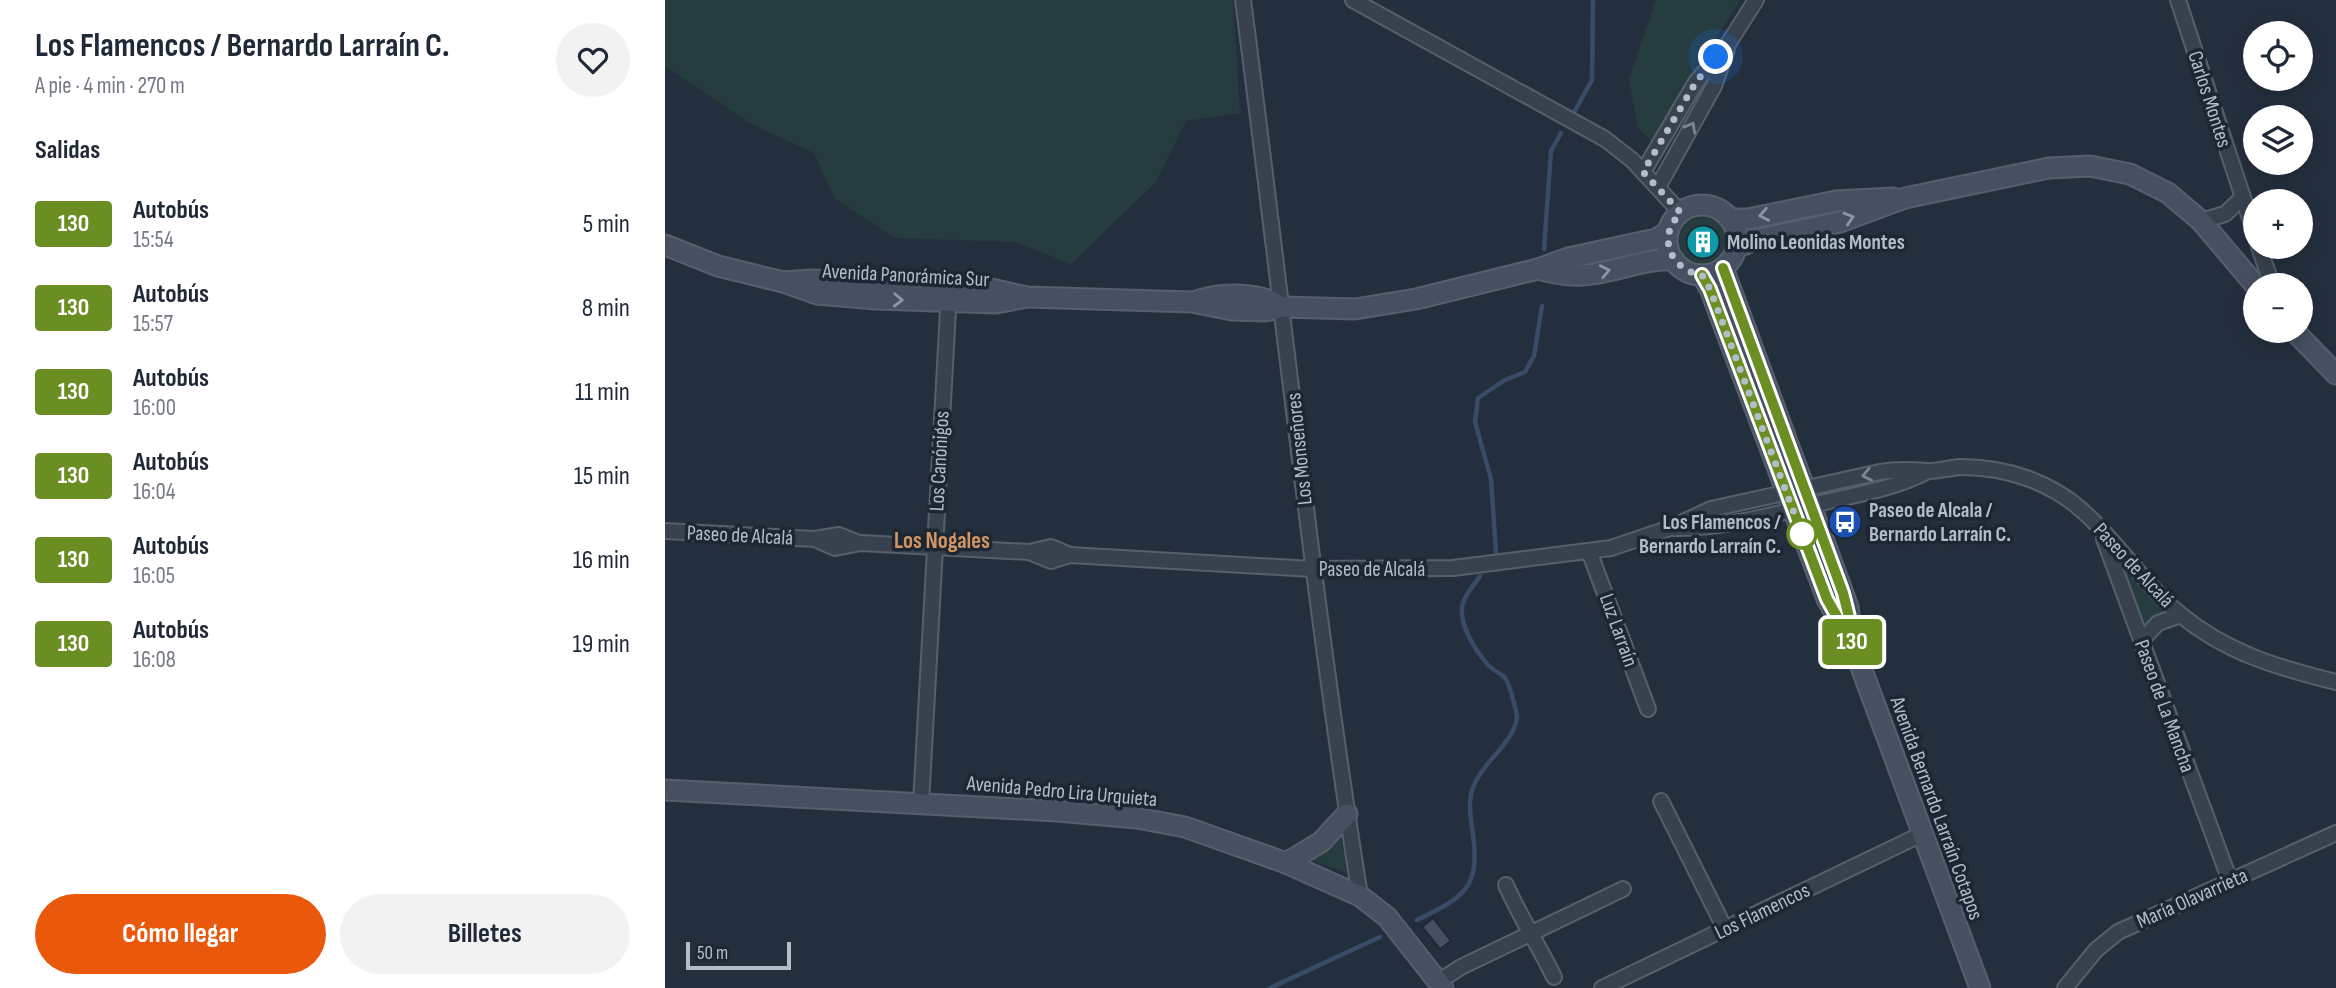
<!DOCTYPE html>
<html lang="es">
<head>
<meta charset="utf-8">
<style>
  :root { --surface:#fff; --page:#f2f2f3; --text:#1f2937; --muted:#747a83; --accent:#ea580c }
  body { margin:0; font-family:"Sofia Sans Condensed",sans-serif; background:var(--page); color:var(--text); height:100vh; display:flex; flex-direction:column; font-size:26px; white-space:nowrap }
  * { box-sizing:border-box; margin:0 }
  p { font-size:23px; color:var(--muted) }
  .icon { flex:none; width:38px; height:38px; fill:none; stroke:currentColor; stroke-width:2; stroke-linecap:round; stroke-linejoin:round }
  .map { position:relative; flex:1; overflow:hidden }
  .panel { display:flex; flex-direction:column; background:var(--surface); width:665px }
  .panel>* { flex:none }
  .badge { padding:0 14px; border-radius:5px; font-size:24px; line-height:46px }
  .controls { position:absolute; left:1578px; top:21px; display:grid; gap:14px }
  .controls a { display:grid; place-items:center; width:70px; height:70px; border-radius:50%; background:var(--surface); box-shadow:0 4px 18px #0003; font-size:35px }
  .scale { position:absolute; left:21px; bottom:18px; width:105px; box-sizing:border-box; padding-left:7px; border:4px solid #b4bcc9; border-top:0; font-size:19px; line-height:24px; white-space:nowrap; color:#b4bcc9; -webkit-text-stroke:5px #1d2633; paint-order:stroke }
  .you { position:absolute; width:35px; height:35px; margin:-18px; border:5px solid #fff; border-radius:50%; background:#1a73e8; box-shadow:0 0 0 10px #1a73e833 }
  .map>.badge { position:absolute; translate:-50% -50%; box-shadow:0 0 0 4px #fff }
  h2 { padding:0 35px; font-size:26px; line-height:63px }
  .round { display:grid; place-items:center; flex:none; width:74px; height:74px; border-radius:37px; background:var(--page) }
  .headline { display:flex; align-items:center; justify-content:space-between; height:119px; padding:0 35px }
  h1 { font-size:33px; font-weight:700; line-height:52px }
  .cta { display:flex; gap:14px; margin-top:auto; padding:14px 35px }
  .cta a { flex:1; height:80px; border-radius:42px; background:var(--accent); color:#fff; font-size:28px; font-weight:700; line-height:80px; text-align:center }
  .cta a+a { background:var(--page); color:var(--text) }
  ul { padding:0; list-style:none }
  li { display:flex; align-items:center; gap:21px; height:84px; padding:0 35px }
  li div { flex:1 }
  li b { display:block; font-size:26px }
  li em { font-style:normal }
  li .badge { min-width:77px; font-weight:700; text-align:center }
  main { display:flex; flex:1; min-height:0 }
  .map>svg:first-child { display:block }
  .green { fill:#263c3f }
  .lines { fill:none; stroke-linecap:round; stroke-linejoin:round }
  .stream { stroke:#394c67; stroke-width:4.5 }
  .building { fill:#455162; stroke:#1f2835; stroke-width:2 }
  .street-casing { stroke:#565f6c; stroke-width:18 }
  .secondary-casing { stroke:#565f6c; stroke-width:23 }
  .street { stroke:#38414e; stroke-width:14 }
  .secondary { stroke:#465061; stroke-width:19 }
  .oneway { stroke:#7c8592 }
  .oneway2 { stroke:#8e96a5 }
  .line-casing { stroke:#fff; stroke-width:16 }
  .line { stroke:#6b8e23; stroke-width:10 }
  .walk { stroke:#b4bcc9; stroke-width:7; stroke-dasharray:0 12.6 }
  .stop-dot { fill:#fff; stroke:#6b8e23; stroke-width:3.5 }
  .labels { text-anchor:middle; stroke-width:7; stroke-linejoin:round; paint-order:stroke }
  .street-label { font-size:21px; fill:#b4bcc9; stroke:#1d2633 }
  .poi-label { font-size:21px; font-weight:bold; fill:#b4bcc9; stroke:#1d2633; text-anchor:start }
  .stop-label { font-size:21px; font-weight:bold; fill:#b4bcc9; stroke:#1d2633; text-anchor:end }
  .neighbourhood-label { font-size:23px; font-weight:bold; fill:#d59563; stroke:#1d2633 }
</style>
</head>
<body>
<main>
<section class="panel">
<div class="headline"><div><h1>Los Flamencos / Bernardo Larraín C.</h1><p>A pie · 4 min · 270 m</p></div><a class="round"><svg class="icon" aria-label="heart" viewBox="0 0 24 24"><path d="M12 20l-8-8c-3-5 5-10 8-4 3-6 11-1 8 4z"/></svg></a></div>
<h2>Salidas</h2>
<ul>
<li><span class="badge" style="background:#6b8e23;color:#fff">130</span><div><b>Autobús</b><p>15:54</p></div><em>5 min</em></li>
<li><span class="badge" style="background:#6b8e23;color:#fff">130</span><div><b>Autobús</b><p>15:57</p></div><em>8 min</em></li>
<li><span class="badge" style="background:#6b8e23;color:#fff">130</span><div><b>Autobús</b><p>16:00</p></div><em>11 min</em></li>
<li><span class="badge" style="background:#6b8e23;color:#fff">130</span><div><b>Autobús</b><p>16:04</p></div><em>15 min</em></li>
<li><span class="badge" style="background:#6b8e23;color:#fff">130</span><div><b>Autobús</b><p>16:05</p></div><em>16 min</em></li>
<li><span class="badge" style="background:#6b8e23;color:#fff">130</span><div><b>Autobús</b><p>16:08</p></div><em>19 min</em></li>
</ul>
<div class="cta"><a>Cómo llegar</a><a>Billetes</a></div>
</section>
<div class="map">
<svg width="1671" height="988" viewBox="0 0 1671 988">
  <rect width="100%" height="100%" fill="#242f3e"/>
  <!-- green -->
  <g class="green">
    <path d="M0 0H568L575 113 521 121 491 182 406 264 351 242 230 238 169 198 149 153 88 125 0 66Z"/>
    <path d="M991 0H1075L986 141 973 128 964 80Z"/>
    <circle cx="1038" cy="241" r="24"/>
    <path d="M1460 568 1464 570 1497 609V613L1479 624 1475 619 1458 573Z"/>
    <path d="M676 835 682 873 646 860Z"/>
  </g>
  <g class="lines">
    <!-- stream -->
    <g class="stream">
      <path d="M908 114 927 80 928 0"/>
      <path d="M879 249 886 151 896 133"/>
      <path d="M831 552 826 479 810 422 813 398 840 380 860 372 869 356 877 306"/>
      <path d="M752 920C803 895 816 887 807 827 805 814 803 798 809 785 818 762 849 742 852 718 852 712 844 682 840 678 835 673 828 670 823 665 810 650 792 622 798 603 801 593 810 584 815 576"/>
      <path d="M605 988 715 937"/>
    </g>
  </g>
  <!-- building -->
  <g class="building">
    <circle cx="1038" cy="241" r="6"/>
    <path d="M768 918 786 941 775 949 757 927Z"/>
  </g>
  <g class="lines">
    <defs>
      <g id="street">
        <path d="M578 0C617 299 648 599 695 896"/>
        <path d="M688 0 940 139 967 160 1016 213"/>
        <path d="M1513 0 1591 237"/>
        <path d="M978 172 1031 82 1063 44 1091 0"/>
        <path d="M993 187 1049 86 1062 49"/>
        <path d="M1536 221 1560 214 1578 197"/>
        <path d="M1594 247 1607 285"/>
        <path d="M1008 528C1057 529 1108 515 1156 503 1193 494 1229 489 1263 471"/>
        <path d="M0 531 150 539 174 535 194 543"/>
        <path d="M150 539 170 548 196 543 364 552 386 547 405 555"/>
        <path d="M1439 539 1565 881"/>
        <path d="M924 551 983 709"/>
        <path d="M364 552 386 561 405 555 647 569 788 568 946 548 1005 528 1046 509 1215 472C1232 469 1247 470 1263 471 1274 471 1284 468 1295 467 1342 467 1387 482 1421 514 1455 546 1480 585 1516 615 1562 653 1614 668 1671 682"/>
        <path d="M1476 641 1493 623 1516 615"/>
        <path d="M996 801 1060 929"/>
        <path d="M256 804 284 292"/>
        <path d="M841 885C855 917 874 946 889 977"/>
        <path d="M773 982 796 967 958 889"/>
        <path d="M937 988 1257 834"/>
        <path d="M1400 988 1431 950 1453 932 1671 833"/>
      </g>
      <g id="secondary">
        <circle cx="1037" cy="240" r="35"/>
        <path d="M1066 219H1083L1171 201 1228 198"/>
        <path d="M0 245 53 266 118 282 152 294 211 299 331 303 357 298"/>
        <path d="M1071 248 1090 240 1175 222 1240 198 1384 168 1425 166 1465 174 1503 193 1536 221 1591 286"/>
        <path d="M1058 268 1178 593 1183 607 1187 638"/>
        <path d="M873 269C887 273 902 276 917 275 948 274 978 258 1009 260"/>
        <path d="M1037 275 1045 289 1162 599 1187 643 1315 988"/>
        <path d="M118 282 148 280 322 288 362 297 527 302 567 310 600 311 618 307 690 309 751 299 873 269 903 258 991 239 1003 232"/>
        <path d="M534 300C559 293 595 292 617 307"/>
        <path d="M1629 331 1671 374"/>
        <path d="M0 790 392 811 472 818 520 827 621 863 695 896 722 917 778 988"/>
        <path d="M621 863 656 842 682 814"/>
      </g>
    </defs>
    <!-- street casing -->
    <use href="#street" class="street-casing"/>
    <!-- secondary casing -->
    <use href="#secondary" class="secondary-casing"/>
    <!-- street -->
    <use href="#street" class="street"/>
    <!-- secondary -->
    <use href="#secondary" class="secondary"/>
  </g>
  <!-- one-way arrows -->
  <defs><path id="oneway-chevron" d="M-2-3.5L2.5 0L-2 3.5" fill="none" stroke-width="1.6" stroke-linecap="round" stroke-linejoin="round" transform="scale(1.75)"/></defs>
  <g class="oneway">
    <use href="#oneway-chevron" transform="translate(1026 127) rotate(-61)"/>
    <use href="#oneway-chevron" transform="translate(1202 475) rotate(168)"/>
  </g>
  <g class="oneway2">
    <use href="#oneway-chevron" transform="translate(1099 215) rotate(169)"/>
    <use href="#oneway-chevron" transform="translate(1184 218) rotate(-17)"/>
    <use href="#oneway-chevron" transform="translate(940 271) rotate(-11)"/>
    <use href="#oneway-chevron" transform="translate(233 300) rotate(2)"/>
  </g>
  <g class="lines">
    <defs>
      <path id="line" d="M1037 275 1045 289 1162 599 1187 643 1185 621 1178 593 1058 268"/>
    </defs>
    <!-- line casing -->
    <use href="#line" class="line-casing"/>
    <!-- line -->
    <use href="#line" class="line"/>
    <!-- walk -->
    <path class="walk" d="M1051 57 1031 82 978 172 1016 213C991 236 1005 270 1037 275L1045 289 1137 534"/>
  </g>
  <!-- icons -->
  <defs>
    <symbol id="building-disc" viewBox="-11 -11 22 22"><circle r="9.5" fill="#0f9aa8" stroke="#1d2633"/><path d="M-4-6H4V6H1V3H-1V6H-4ZM-2.5-4.3h1.7v1.8h-1.7ZM.8-4.3h1.7v1.8H.8ZM-2.5-1h1.7V.8h-1.7ZM.8-1h1.7V.8H.8Z" fill="#fff"/></symbol>
    <symbol id="bus-disc" viewBox="-11 -11 22 22"><circle r="9.5" fill="#1a4fb4" stroke="#1d2633"/><path d="M-5-6H5V4H4V6H2V4H-2V6H-4V4H-5ZM-3.5-4V0h7V-4ZM-3.5 1.2v1.5H-2V1.2ZM2 1.2v1.5H3.5V1.2Z" fill="#fff"/></symbol>
  </defs>
  <g fill-rule="evenodd">
    <use href="#building-disc" x="1019" y="223" width="38" height="38"/>
    <use href="#bus-disc" x="1161" y="503" width="38" height="38"/>
  </g>
  <!-- markers -->
  <circle class="stop-dot" cx="1137" cy="534" r="14"/>
  <g class="labels">
    <!-- street labels -->
    <g class="street-label">
      <text transform="translate(1545 99) rotate(72)" y="7">Carlos Montes</text>
      <text transform="translate(241 275) rotate(3)" y="7">Avenida Panorámica Sur</text>
      <text transform="translate(634 449) rotate(-96)" y="7">Los Monseñores</text>
      <text transform="translate(274 461) rotate(-87)" y="7">Los Canónigos</text>
      <text transform="translate(75 535) rotate(3)" y="7">Paseo de Alcalá</text>
      <text transform="translate(1469 565) rotate(47)" y="7">Paseo de Alcalá</text>
      <text x="707" y="576">Paseo de Alcalá</text>
      <text transform="translate(954 630) rotate(70)" y="7">Luz Larraín</text>
      <text transform="translate(1500 706) rotate(70)" y="7">Paseo de La Mancha</text>
      <text transform="translate(397 791) rotate(5)" y="7">Avenida Pedro Lira Urquieta</text>
      <text transform="translate(1272 808) rotate(70)" y="7">Avenida Bernardo Larraín Cotapos</text>
      <text transform="translate(1527 898) rotate(-24)" y="7">María Olavarrieta</text>
      <text transform="translate(1097 911) rotate(-26)" y="7">Los Flamencos</text>
    </g>
    <!-- poi labels -->
    <g class="poi-label">
      <text x="1062" y="249">Molino Leonidas Montes</text>
      <text x="1204" y="517">Paseo de Alcala /<tspan x="1204" dy="24">Bernardo Larraín C.</tspan></text>
    </g>
    <!-- stop labels -->
    <g class="stop-label">
      <text x="1116" y="529">Los Flamencos /<tspan x="1116" dy="24">Bernardo Larraín C.</tspan></text>
    </g>
    <!-- neighbourhood labels -->
    <g class="neighbourhood-label">
      <text x="277" y="548">Los Nogales</text>
    </g>
  </g>
</svg>
<div class="controls">
<a><svg class="icon" aria-label="locate" viewBox="0 0 24 24"><circle cx="12" cy="12" r="6"/><path d="M12 2v4M12 18v4M2 12h4M18 12h4"/></svg></a>
<a><svg class="icon" aria-label="layers" viewBox="0 0 24 24"><path d="M12 4l9 5-9 5-9-5zM3 14l9 5 9-5"/></svg></a>
<a>+</a>
<a>−</a>
</div>
<div class="scale">50 m</div>
<div class="you" style="left:1051px;top:57px"></div>
<b class="badge" style="left:1187px;top:642px;background:#6b8e23;color:#fff">130</b>
</div>
</main>
</body>
</html>
